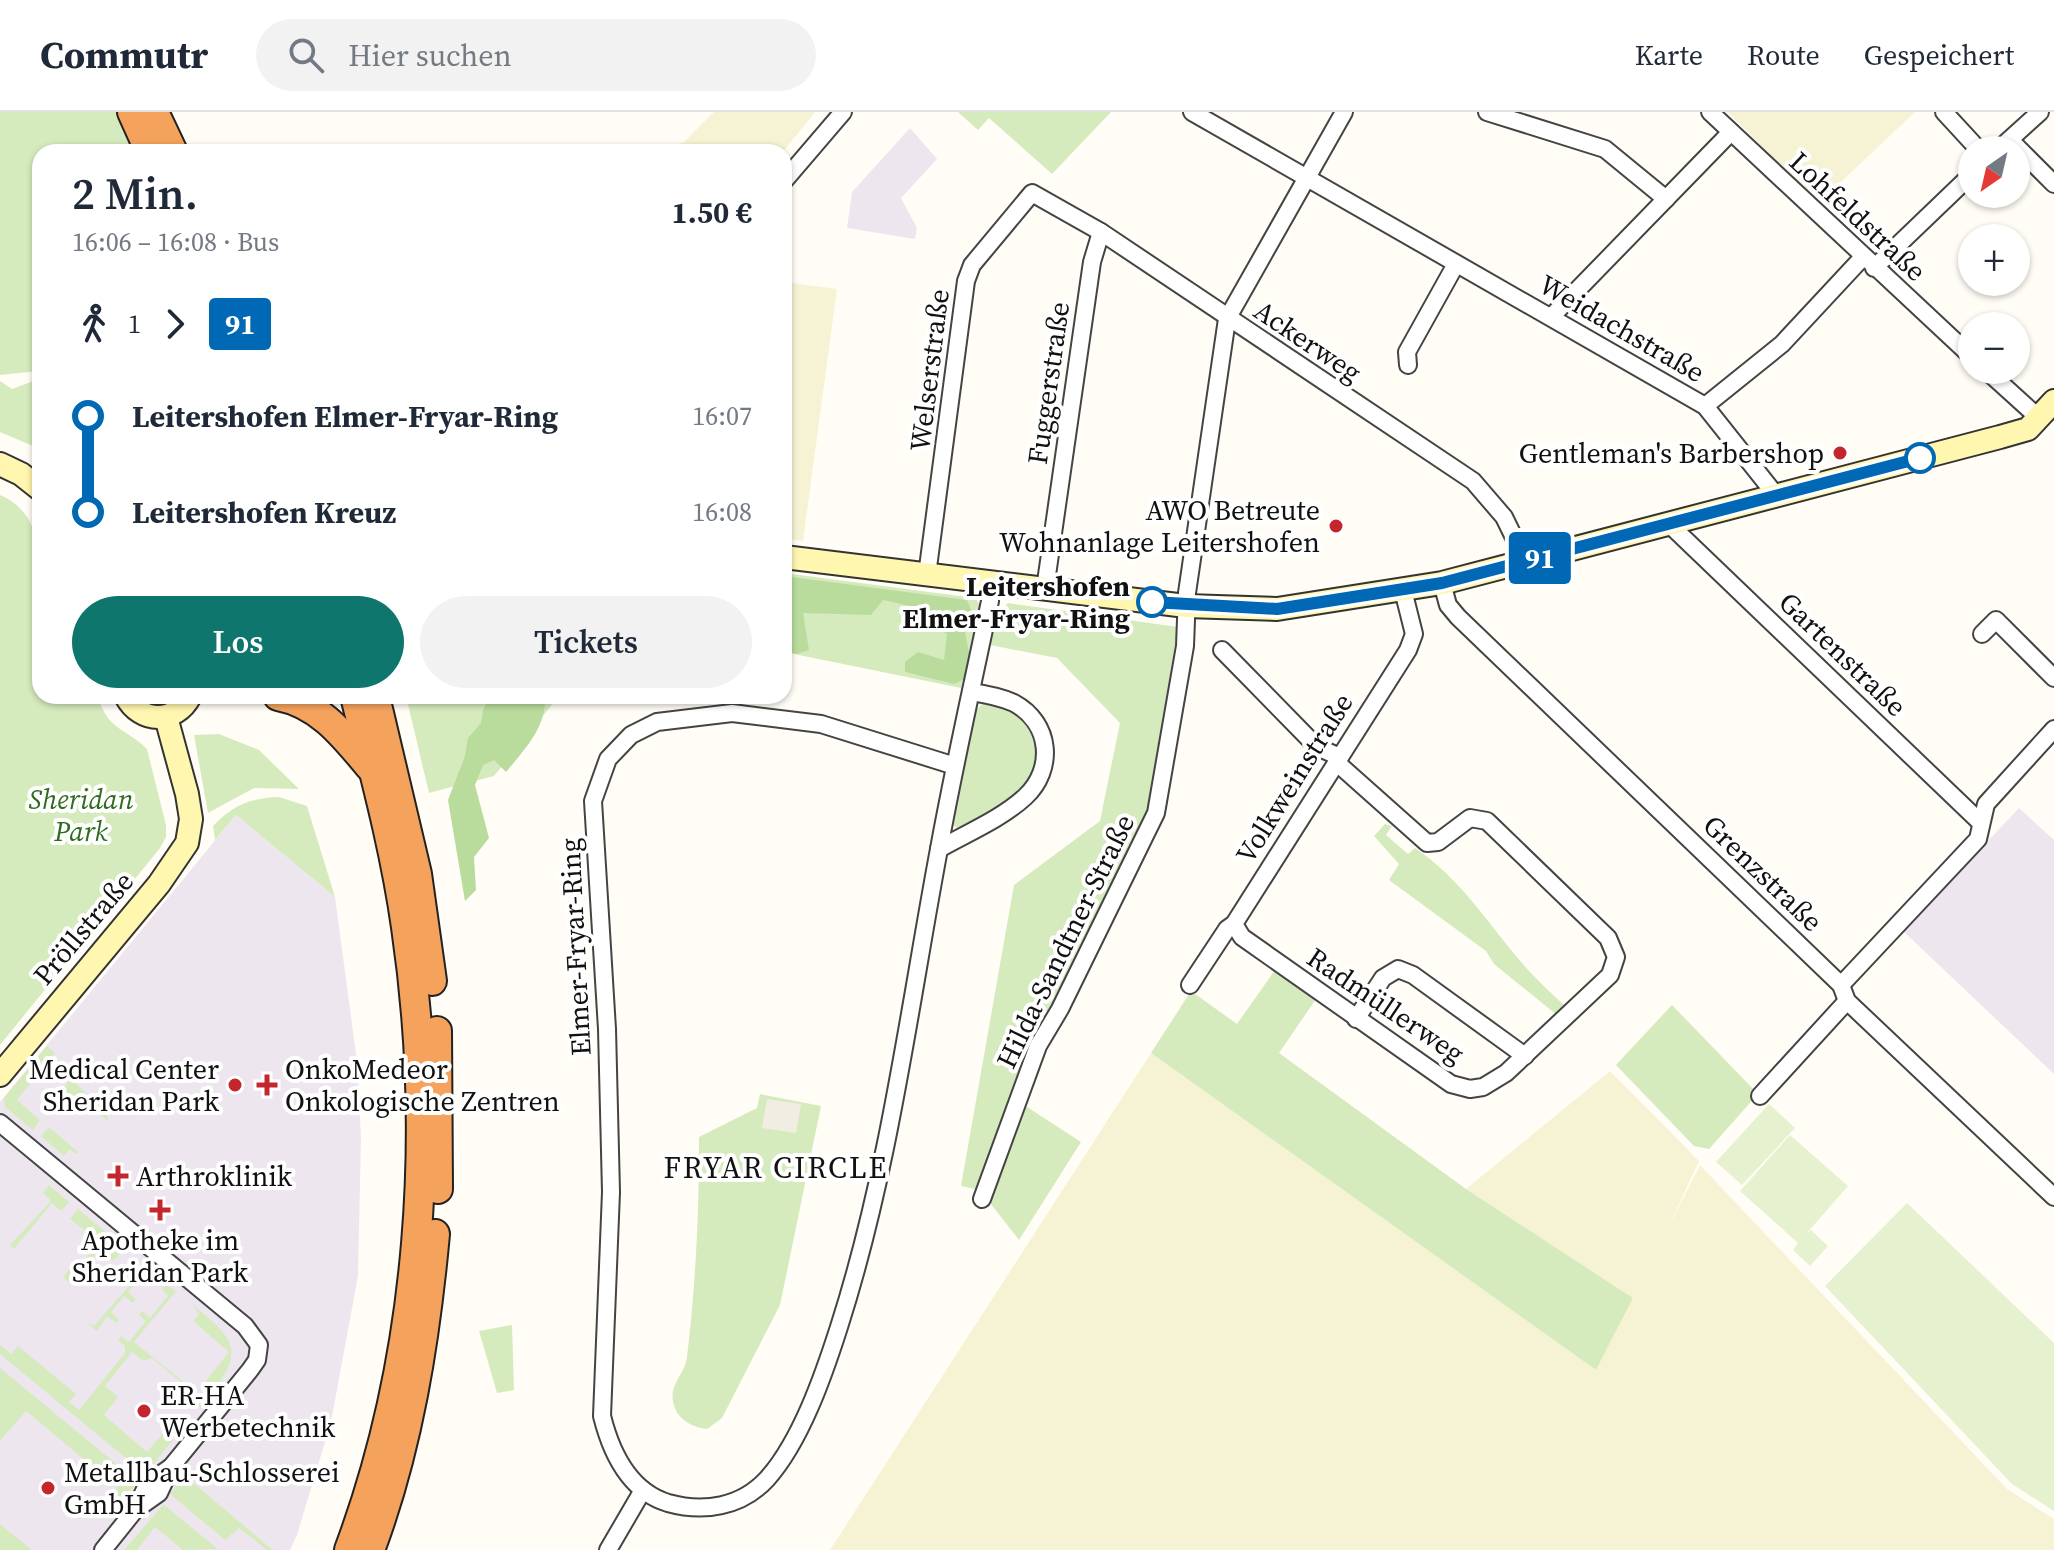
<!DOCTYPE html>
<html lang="de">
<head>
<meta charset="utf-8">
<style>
  :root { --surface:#fff; --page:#f2f2f3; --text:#1f2937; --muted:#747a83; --line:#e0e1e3; --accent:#0f766e }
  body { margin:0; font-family:"Source Serif 4",serif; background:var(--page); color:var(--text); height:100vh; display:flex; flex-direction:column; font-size:30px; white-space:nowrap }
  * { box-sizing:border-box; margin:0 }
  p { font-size:26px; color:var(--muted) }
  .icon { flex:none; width:44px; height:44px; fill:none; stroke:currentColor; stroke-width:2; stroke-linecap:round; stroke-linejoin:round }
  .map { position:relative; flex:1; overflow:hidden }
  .side { position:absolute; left:32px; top:32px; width:760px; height:560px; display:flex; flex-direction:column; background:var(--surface); border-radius:24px; box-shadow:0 2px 6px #0004 }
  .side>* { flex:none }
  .badge { padding:0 16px; border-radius:6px; font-size:28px; line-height:52px }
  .needle { width:52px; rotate:214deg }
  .buttons { position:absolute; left:1958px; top:24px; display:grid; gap:16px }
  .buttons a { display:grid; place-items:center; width:72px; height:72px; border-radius:50%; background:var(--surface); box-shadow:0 2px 6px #0004; font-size:40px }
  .map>.badge { position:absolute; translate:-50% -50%; box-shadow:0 0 0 4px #fff }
  .legs { display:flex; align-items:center; gap:12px; height:88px; padding:0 40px; font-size:26px }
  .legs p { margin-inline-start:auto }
  .overview { display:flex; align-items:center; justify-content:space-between; height:136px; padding:0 40px }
  h1 { font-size:44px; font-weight:600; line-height:60px }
  .cta { display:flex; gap:16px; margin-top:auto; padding:16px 40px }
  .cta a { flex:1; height:92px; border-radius:48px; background:var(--accent); color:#fff; font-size:32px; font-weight:600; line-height:92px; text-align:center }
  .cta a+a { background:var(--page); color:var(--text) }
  ul { padding:0 40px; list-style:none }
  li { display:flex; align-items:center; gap:28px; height:96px; font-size:30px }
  li i { display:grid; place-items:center; width:12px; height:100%; margin:0 10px; background:currentColor }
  li i::after { content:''; width:20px; height:20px; margin:-10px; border:6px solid; border-radius:50%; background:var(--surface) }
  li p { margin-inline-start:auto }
  li:first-child i { background:linear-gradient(#0000 50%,currentColor 0) }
  li:last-child i { background:linear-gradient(currentColor 50%,#0000 0) }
  header { display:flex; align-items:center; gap:48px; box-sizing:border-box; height:112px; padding:0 40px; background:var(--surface); border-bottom:2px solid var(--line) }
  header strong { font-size:38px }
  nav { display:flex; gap:44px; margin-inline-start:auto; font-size:28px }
  .search { width:560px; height:72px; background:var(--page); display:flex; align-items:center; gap:20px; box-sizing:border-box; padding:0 28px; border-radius:44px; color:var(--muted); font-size:30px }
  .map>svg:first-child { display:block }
  .industrial { fill:#eee6ef }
  .farmland { fill:#f6f3d4 }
  .green { fill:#d5ebbd }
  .forest { fill:#b9dc9c }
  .pitch { fill:#e6f2cf }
  .plaza { fill:#f1ede2 }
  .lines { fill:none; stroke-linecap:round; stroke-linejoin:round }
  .street-casing { stroke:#444; stroke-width:20 }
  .secondary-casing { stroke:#333; stroke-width:26 }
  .highway-casing { stroke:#222; stroke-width:32 }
  .street { stroke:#fff; stroke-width:16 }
  .secondary { stroke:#fff6b0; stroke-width:22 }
  .highway { stroke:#f5a25d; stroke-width:28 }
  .line-1-casing { stroke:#fff; stroke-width:18 }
  .line-1 { stroke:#0068b4; stroke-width:12 }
  .poi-dot { fill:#c4262e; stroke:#fff; stroke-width:3 }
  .stop-1-dot { fill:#fff; stroke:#0068b4; stroke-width:4 }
  .labels { text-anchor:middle; stroke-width:8; stroke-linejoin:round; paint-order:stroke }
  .street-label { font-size:28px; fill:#111; stroke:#fff }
  .poi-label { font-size:28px; fill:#111; stroke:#fff; text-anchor:start }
  .stop-label { font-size:28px; font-weight:bold; fill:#111; stroke:#fff; text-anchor:end }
  .park-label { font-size:28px; font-style:italic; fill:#2f6b1f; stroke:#fff }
  .neighbourhood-label { font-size:30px; letter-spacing:2px; fill:#111; stroke:#fff }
</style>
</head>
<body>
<header>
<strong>Commutr</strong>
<div class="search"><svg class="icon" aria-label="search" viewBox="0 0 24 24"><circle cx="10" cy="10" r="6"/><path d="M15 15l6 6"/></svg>Hier suchen</div>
<nav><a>Karte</a><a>Route</a><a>Gespeichert</a></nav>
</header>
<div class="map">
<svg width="2054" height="1438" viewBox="0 0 2054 1438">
  <rect width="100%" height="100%" fill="#fffdf5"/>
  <!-- industrial -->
  <g class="industrial">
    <path d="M910 16 937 47 901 86 917 116 915 127 847 116 852 80Z"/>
    <path d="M2019 696 2054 728V962L1903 819Z"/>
    <path d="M236 703 335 785 357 949 361 1025 358 1164 331 1310 297 1423 290 1438H0V990Z"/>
  </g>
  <!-- farmland -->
  <g class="farmland">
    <path d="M714 0H815L783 40H656L684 30Z"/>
    <path d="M1728 0H1915L1824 86 1818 85 1790 63Z"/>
    <path d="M784 170 837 177 803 429 784 426Z"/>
    <path d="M1151 941 1596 1258 1633 1186 1466 1077 1610 959 1699 1049 1668 1116 1700 1053 2007 1377 2054 1407V1438H830Z"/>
  </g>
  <!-- green -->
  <g class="green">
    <path d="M0 0H119L133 40H40V337L0 320V269L12 277 31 270 39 259 0 263Z"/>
    <path d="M958 0H1111L1052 62 989 6 978 18Z"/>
    <path d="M0 383C15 389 28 402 33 417 49 462 40 536 40 584H98C107 618 126 616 147 637L166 713V725L160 736 0 933Z"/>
    <path d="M784 461 975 486 980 493 961 576 784 540Z"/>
    <path d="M1008 491 1178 515 1147 699 1059 883 1035 921 975 1077 961 1074 1014 773 1100 709 1120 611 1057 546 990 533 999 502Z"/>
    <path d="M406 584H559L494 664 429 681Z"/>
    <path d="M993 590C1030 602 1057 645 1023 677 1005 695 980 705 959 717L951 712 975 599 982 592Z"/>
    <path d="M219 622 259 638 299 677 254 676 208 701 194 623Z"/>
    <path d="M279 685 307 694 335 785 236 703 215 728 213 714C233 693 250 686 279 685Z"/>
    <path d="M1385 712 1392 714 1386 723 1408 742 1415 736C1464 769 1491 817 1530 860 1543 874 1558 887 1571 900L1563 908 1494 852 1486 839 1389 768 1399 752 1374 724Z"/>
    <path d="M1275 858 1316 887 1279 941 1466 1077 1633 1186 1596 1258 1151 941 1191 879 1237 912Z"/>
    <path d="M1672 893 1758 982 1709 1037 1694 1034 1616 953Z"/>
    <path d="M47 934 55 941 17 988 40 1008 33 1018 5 995 4 986Z"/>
    <path d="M71 967 89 984 106 993 108 1009 78 984 73 989 61 978Z"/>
    <path d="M760 982 821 994 780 1193 722 1306 707 1317C691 1315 676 1307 673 1289 670 1271 685 1262 687 1245 696 1169 699 1102 699 1025L757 996Z"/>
    <path d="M1021 991 1081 1030 1019 1128 987 1087Z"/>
    <path d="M49 1015 78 1040 76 1042 70 1037 64 1044 41 1024Z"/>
    <path d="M49 1073 69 1090 61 1099 52 1091 14 1137 10 1133 51 1089 43 1081Z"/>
    <path d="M78 1097 126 1137 112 1149 99 1138 71 1172 63 1165 75 1150 80 1153 99 1130 70 1107Z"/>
    <path d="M126 1153 141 1164 128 1180 136 1187 133 1191 124 1184 111 1200 119 1208 116 1211 107 1204 97 1219 88 1212 94 1214 135 1167 123 1157Z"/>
    <path d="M165 1172 176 1179 134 1230 206 1288 200 1296 192 1286 195 1282 152 1246 143 1249 132 1240 105 1274 118 1285 104 1303 147 1340 164 1320 173 1328 145 1362 0 1242V1233L11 1242 18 1234 76 1282 69 1290 79 1298 125 1241V1234L118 1228 121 1224 129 1230 146 1209 139 1203 142 1199 150 1206 168 1184 162 1177Z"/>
    <path d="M193 1193C233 1226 247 1237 210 1283L201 1275 229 1240 193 1209 199 1202Z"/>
    <path d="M512 1213 514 1278 497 1281 479 1219Z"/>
    <path d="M0 1256 138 1370 115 1398 108 1387 117 1375 26 1299 0 1329Z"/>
    <path d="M185 1364 273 1438H267L239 1416 225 1428 170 1382Z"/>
    <path d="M163 1393H164L218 1437 183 1438 155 1415 137 1438H124Z"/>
    <path d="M0 1412 32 1438H0Z"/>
  </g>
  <!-- forest -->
  <g class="forest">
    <path d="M784 464 967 488 971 498 963 510 971 550 967 566 954 572 905 560V550L918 540 944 548 947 522 935 515 932 499 883 488 871 503 803 501 809 538 797 542 784 539Z"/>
    <path d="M490 584H545C547 615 524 638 506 660L494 648 483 653 475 673 489 726 474 745 476 778 465 789 448 688 465 644 468 626 481 611 483 598Z"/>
  </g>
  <!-- pitch -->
  <g class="pitch">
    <path d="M1769 992 1795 1016 1742 1073 1716 1050Z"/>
    <path d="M1790 1023 1848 1074 1806 1122 1811 1118 1828 1134 1810 1154 1793 1138 1798 1131 1740 1079Z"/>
    <path d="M1907 1091 2054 1231V1399L2012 1372 1825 1174Z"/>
  </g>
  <!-- plaza -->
  <path class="plaza" d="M767 987 801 992 796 1021 762 1016Z"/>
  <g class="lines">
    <defs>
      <g id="street">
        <path d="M1192 0 1705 294 1775 382"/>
        <path d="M1487 0 1605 37 1666 87"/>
        <path d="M1710 0 1972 245"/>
        <path d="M1944 0 1979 38"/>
        <path d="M2010 28 2054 72"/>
        <path d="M1998 38 2040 0"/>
        <path d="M784 69 843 0"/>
        <path d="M1874 156 1972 62"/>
        <path d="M1552 204 1731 20"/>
        <path d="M1408 253 1407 240 1456 152"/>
        <path d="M1986 258 2040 307"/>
        <path d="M1705 294 1782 232 1863 145"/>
        <path d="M1668 411 1981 711"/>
        <path d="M927 463 966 169 972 153 1032 81 1101 120 1473 369 1504 405 1526 450"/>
        <path d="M1442 471 1448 493 1458 505 1841 873 1847 889 2054 1085"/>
        <path d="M1045 477 1092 150 1101 120"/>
        <path d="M1982 522 1996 508 2054 566"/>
        <path d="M1222 538 1317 635 1340 645"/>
        <path d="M955 654 821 612 732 601 657 610 631 623 608 647 593 689 607 917 611 1080 602 1304C611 1340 629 1379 668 1391 704 1401 741 1395 767 1367 801 1329 824 1262 839 1215 889 1059 909 897 939 737 954 654 973 571 990 489"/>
        <path d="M939 737C967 721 1001 707 1025 685 1055 657 1051 611 1014 591 1001 585 985 582 971 580"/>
        <path d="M1234 812 1242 825 1451 972 1470 977 1483 975 1506 961 1610 863 1616 845 1608 826 1487 709 1470 706 1438 730 1427 731 1336 650"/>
        <path d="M1190 873 1227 817 1234 812 1408 538 1414 522 1403 478"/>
        <path d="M1841 873 1978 727 1986 692 2054 617"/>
        <path d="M1356 907 1383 866 1398 857 1413 863 1525 944"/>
        <path d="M1760 984 1847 889"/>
        <path d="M0 1011 245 1214 259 1233 257 1248 250 1258 171 1355 148 1371 135 1398 103 1438"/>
        <path d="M982 1087 1038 934 1060 897 1156 701 1185 534 1187 481 1227 207 1344 0"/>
        <path d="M135 1398 159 1381 171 1355"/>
        <path d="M608 1438 643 1378"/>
      </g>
      <g id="secondary">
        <path d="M0 352 21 362 40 377"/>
        <path d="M784 445 1186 494 1277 497 1442 471 2000 325 2028 317 2054 289"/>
        <path d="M126 584C141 612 175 612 190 584"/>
        <path d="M0 963 159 772 187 731 191 707 187 682 166 605"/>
      </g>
      <g id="highway">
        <path d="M132 0 150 40"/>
        <path d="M154 0 173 40"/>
        <path d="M278 584C320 592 344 624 370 655"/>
        <path d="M378 597 417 762 432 869"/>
        <path d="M437 919 438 1077"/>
        <path d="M349 1438C422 1243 436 1020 406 815 395 737 374 660 355 584"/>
        <path d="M370 1438C408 1337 425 1230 435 1122"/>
      </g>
    </defs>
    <!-- street casing -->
    <use href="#street" class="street-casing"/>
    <!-- secondary casing -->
    <use href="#secondary" class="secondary-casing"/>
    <!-- highway casing -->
    <use href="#highway" class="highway-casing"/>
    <!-- street -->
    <use href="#street" class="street"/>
    <!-- secondary -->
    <use href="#secondary" class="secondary"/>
    <!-- highway -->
    <use href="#highway" class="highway"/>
  </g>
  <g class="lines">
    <defs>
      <path id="line-1" d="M1152 490 1277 497 1442 471 1920 346"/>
    </defs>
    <!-- line-1 casing -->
    <use href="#line-1" class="line-1-casing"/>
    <!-- line-1 -->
    <use href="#line-1" class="line-1"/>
  </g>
  <!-- markers -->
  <g class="poi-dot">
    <circle cx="1840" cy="341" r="8"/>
    <circle cx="1336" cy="414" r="8"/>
    <circle cx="235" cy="973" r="8"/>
    <path d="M263 961h8v8h8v8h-8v8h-8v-8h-8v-8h8z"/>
    <path d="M114 1052h8v8h8v8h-8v8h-8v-8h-8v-8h8z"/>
    <path d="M156 1086h8v8h8v8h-8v8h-8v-8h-8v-8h8z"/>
    <circle cx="144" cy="1299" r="8"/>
    <circle cx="48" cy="1376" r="8"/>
  </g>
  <g class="stop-1-dot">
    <circle cx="1920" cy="346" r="14"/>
    <circle cx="1152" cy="490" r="14"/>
  </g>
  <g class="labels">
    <!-- street labels -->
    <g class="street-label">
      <text transform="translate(1858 104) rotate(43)" y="10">Lohfeldstraße</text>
      <text transform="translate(1622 216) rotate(30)" y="10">Weidachstraße</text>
      <text transform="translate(1308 229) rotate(34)" y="10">Ackerweg</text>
      <text transform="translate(929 258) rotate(-83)" y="10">Welserstraße</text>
      <text transform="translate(1048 271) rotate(-82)" y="10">Fuggerstraße</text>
      <text transform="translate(1843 542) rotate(44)" y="10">Gartenstraße</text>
      <text transform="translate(1294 666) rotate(-58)" y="10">Volkweinstraße</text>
      <text transform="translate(1763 761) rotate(44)" y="10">Grenzstraße</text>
      <text transform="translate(83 816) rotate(-50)" y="10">Pröllstraße</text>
      <text transform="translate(1065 829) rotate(-64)" y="10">Hilda-Sandtner-Straße</text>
      <text transform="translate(575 835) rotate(-93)" y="10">Elmer-Fryar-Ring</text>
      <text transform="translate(1386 893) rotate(34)" y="10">Radmüllerweg</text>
    </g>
    <!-- poi labels -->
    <g class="poi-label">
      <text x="1824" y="351" text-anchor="end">Gentleman's Barbershop</text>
      <text x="1320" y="408" text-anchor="end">AWO Betreute<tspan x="1320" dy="32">Wohnanlage Leitershofen</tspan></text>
      <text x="219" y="967" text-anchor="end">Medical Center<tspan x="219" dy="32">Sheridan Park</tspan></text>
      <text x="285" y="967">OnkoMedeor<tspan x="285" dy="32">Onkologische Zentren</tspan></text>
      <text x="136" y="1074">Arthroklinik</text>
      <text x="160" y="1138" text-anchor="middle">Apotheke im<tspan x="160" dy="32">Sheridan Park</tspan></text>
      <text x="160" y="1293">ER-HA<tspan x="160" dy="32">Werbetechnik</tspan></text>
      <text x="64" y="1370">Metallbau-Schlosserei<tspan x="64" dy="32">GmbH</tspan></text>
    </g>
    <!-- stop labels -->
    <g class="stop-label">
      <text x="1130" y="484">Leitershofen<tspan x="1130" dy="32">Elmer-Fryar-Ring</tspan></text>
    </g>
    <!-- park labels -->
    <g class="park-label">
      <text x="81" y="697">Sheridan<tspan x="81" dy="32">Park</tspan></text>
    </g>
    <!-- neighbourhood labels -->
    <g class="neighbourhood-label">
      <text x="776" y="1066">FRYAR CIRCLE</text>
    </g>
  </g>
</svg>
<div class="buttons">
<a><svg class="needle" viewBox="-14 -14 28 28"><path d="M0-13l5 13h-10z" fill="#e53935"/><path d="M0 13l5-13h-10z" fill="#747a83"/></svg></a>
<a>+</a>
<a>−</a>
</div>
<b class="badge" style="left:1540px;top:446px;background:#0068b4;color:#fff">91</b>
<section class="side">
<div class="overview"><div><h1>2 Min.</h1><p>16:06 – 16:08 · Bus</p></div><b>1.50 €</b></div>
<div class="legs"><svg class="icon" aria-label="walk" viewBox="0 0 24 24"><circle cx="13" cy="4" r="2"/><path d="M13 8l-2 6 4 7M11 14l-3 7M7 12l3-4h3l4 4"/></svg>1<svg class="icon" aria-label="forward" viewBox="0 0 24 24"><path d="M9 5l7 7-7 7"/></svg><b class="badge" style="background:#0068b4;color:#fff">91</b></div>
<ul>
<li><i style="color:#0068b4"></i><b>Leitershofen Elmer-Fryar-Ring</b><p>16:07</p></li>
<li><i style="color:#0068b4"></i><b>Leitershofen Kreuz</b><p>16:08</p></li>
</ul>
<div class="cta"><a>Los</a><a>Tickets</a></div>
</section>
</div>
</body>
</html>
